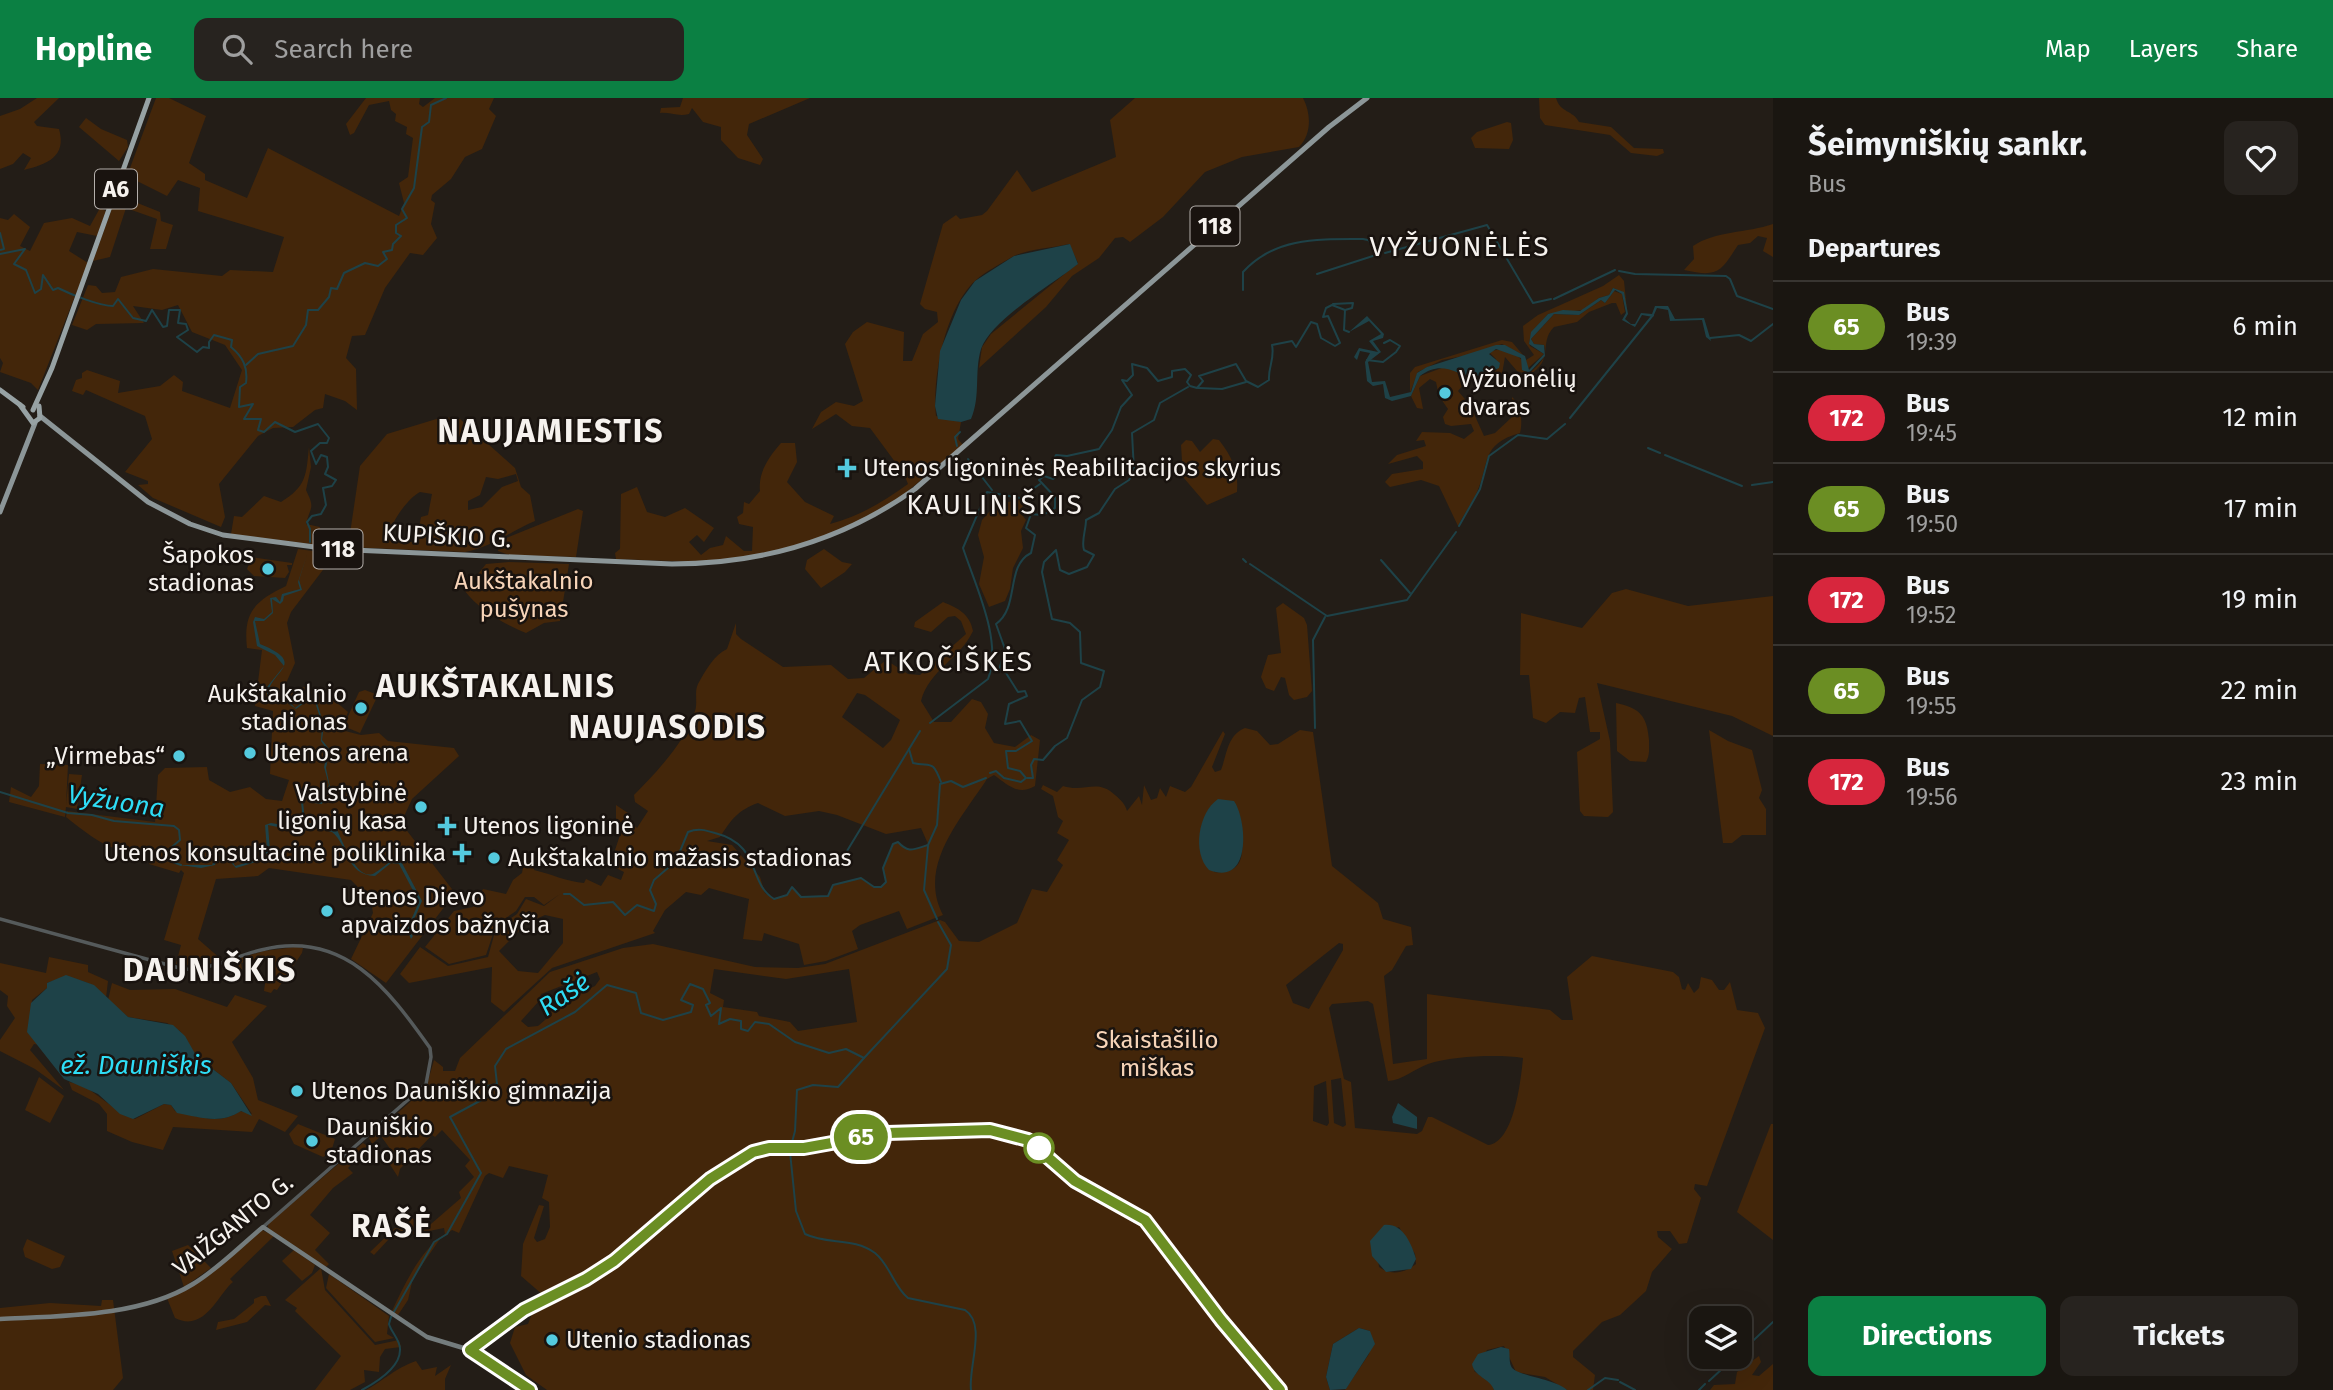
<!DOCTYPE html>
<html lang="en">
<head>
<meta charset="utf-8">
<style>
  :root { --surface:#1a1611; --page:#27231f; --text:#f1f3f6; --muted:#9f9f9f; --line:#383531; --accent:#0b8043 }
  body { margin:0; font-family:"Fira Sans",sans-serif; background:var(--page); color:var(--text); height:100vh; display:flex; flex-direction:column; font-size:26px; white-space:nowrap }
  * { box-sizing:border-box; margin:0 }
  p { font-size:23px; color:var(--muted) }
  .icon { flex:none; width:38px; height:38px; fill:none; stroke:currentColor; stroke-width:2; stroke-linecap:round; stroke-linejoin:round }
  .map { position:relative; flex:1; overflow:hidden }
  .side { display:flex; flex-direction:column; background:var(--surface); width:560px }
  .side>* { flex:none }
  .badge { padding:0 14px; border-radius:23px; font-size:24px; line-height:46px }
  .tools { position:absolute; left:1689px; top:1208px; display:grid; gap:14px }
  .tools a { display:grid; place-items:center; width:63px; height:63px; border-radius:14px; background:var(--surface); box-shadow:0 7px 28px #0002,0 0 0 2px var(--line); font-size:35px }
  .map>.badge { position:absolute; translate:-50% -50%; box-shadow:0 0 0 4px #fff }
  h2 { padding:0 35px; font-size:26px; line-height:63px }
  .round { display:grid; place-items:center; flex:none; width:74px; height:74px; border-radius:14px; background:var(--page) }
  .overview { display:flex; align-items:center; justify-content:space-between; height:119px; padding:0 35px }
  h1 { font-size:33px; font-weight:700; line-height:52px }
  .cta { display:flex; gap:14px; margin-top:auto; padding:14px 35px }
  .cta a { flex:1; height:80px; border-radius:14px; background:var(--accent); color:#fff; font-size:28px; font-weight:700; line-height:80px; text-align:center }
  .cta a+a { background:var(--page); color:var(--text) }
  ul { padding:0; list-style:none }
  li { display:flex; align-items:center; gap:21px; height:91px; padding:0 35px; border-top:2px solid var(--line) }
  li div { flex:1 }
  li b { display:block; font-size:26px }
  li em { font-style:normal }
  li .badge { min-width:77px; font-weight:700; text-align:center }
  header { display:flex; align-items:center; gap:42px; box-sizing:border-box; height:98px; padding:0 35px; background:var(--accent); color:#fff }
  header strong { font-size:33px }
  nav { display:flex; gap:38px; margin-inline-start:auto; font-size:24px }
  .search { width:490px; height:63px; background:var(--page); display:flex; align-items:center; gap:18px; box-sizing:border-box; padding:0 24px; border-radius:14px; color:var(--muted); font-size:26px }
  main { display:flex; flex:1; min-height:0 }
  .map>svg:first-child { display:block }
  .green { fill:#43260a; fill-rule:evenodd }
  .water { fill:#1e4248 }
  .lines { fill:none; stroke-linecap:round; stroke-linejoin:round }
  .stream { stroke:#1e4248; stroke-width:2 }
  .tertiary { stroke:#555a5b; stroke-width:3.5 }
  .secondary { stroke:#747c7d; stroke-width:4.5 }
  .primary { stroke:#8c9698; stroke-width:5 }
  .trunk { stroke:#97a2a4; stroke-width:5 }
  .line-casing { stroke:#fff; stroke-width:16 }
  .line { stroke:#6b8e23; stroke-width:10 }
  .poi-dot { fill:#54cade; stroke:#19130f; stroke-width:2.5 }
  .stop-dot { fill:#fff; stroke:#6b8e23; stroke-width:3.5 }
  .labels { text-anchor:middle; stroke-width:5; stroke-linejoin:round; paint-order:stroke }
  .shield { fill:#19130f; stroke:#b4afab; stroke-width:2 }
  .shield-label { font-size:23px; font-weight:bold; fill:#f6f2ee }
  .poi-label { font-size:24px; fill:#f6f2ee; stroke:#19130f; text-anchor:start }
  .street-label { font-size:24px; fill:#f6f2ee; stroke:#19130f }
  .park-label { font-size:24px; fill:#f7d4b8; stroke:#19130f }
  .water-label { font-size:26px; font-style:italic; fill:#2eddf6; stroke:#19130f }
  .quarter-label { font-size:28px; letter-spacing:2px; fill:#f6f2ee; stroke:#19130f }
  .district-label { font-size:32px; font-weight:bold; letter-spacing:2px; fill:#f6f2ee; stroke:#19130f }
</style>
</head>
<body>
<header>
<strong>Hopline</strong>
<div class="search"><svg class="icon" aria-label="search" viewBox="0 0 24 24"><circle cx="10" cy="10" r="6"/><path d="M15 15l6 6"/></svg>Search here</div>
<nav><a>Map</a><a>Layers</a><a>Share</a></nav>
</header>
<main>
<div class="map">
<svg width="1773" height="1292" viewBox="0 0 1773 1292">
  <rect width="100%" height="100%" fill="#231d17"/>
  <!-- green -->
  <g class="green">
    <path d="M37 0H59L34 24 37 28 59 31C67 59 47 66 24 72L31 60 23 55 13 66 0 71V18L20 11Z"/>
    <path d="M156 0H169L206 18 189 65 205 76V82L247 100 268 50 399 118 404 105 399 85 408 79 413 40 406 36 407 29 395 23 396 16 391 12 389 3 369 7 354 35 350 37 346 26 366 0H420L419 6 423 9 435 0H494L489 11 496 18 482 51 465 59 451 81 432 97 431 102 435 105 431 126 437 140 423 157 410 155 385 190 365 237 352 238 346 260 356 271 357 312 345 303 325 296 323 310 315 312 293 329 273 330 258 338 219 386 225 419 221 429 153 400 138 387 148 386V383L125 374 152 341 145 318 86 292 83 297 72 293 76 282 82 280V275L87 272 120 283 118 295 160 288 174 277 183 284 182 293 230 310 242 272 225 247 192 234 178 207 162 212 133 208 144 225 96 226 87 232 72 227 88 187 96 188 102 195 115 194 121 179 153 171 222 178 230 172 273 174 284 139 198 113 200 90 178 82 167 98 127 78Z"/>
    <path d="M683 0H810L749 26 747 37 763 61 760 67 738 60 721 42V29L703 24 692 10 689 16C678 19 670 14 660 15L661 10 680 9Z"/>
    <path d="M1135 0H1303C1311 15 1312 36 1299 49L1242 59 1205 74 1163 119 1130 144 1123 139 1115 140 1099 160 1072 178 1046 209 979 270 982 249 991 236 1078 165 1069 146C1052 150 1027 151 1012 159 1000 166 985 174 976 182 945 209 932 280 936 318L961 324 958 341 963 347 897 402 838 434 767 456 699 464 616 461 615 455 620 451 621 396 637 389 647 414 665 419 685 410 714 430 704 444 697 437 689 444 701 457 710 450 723 447 726 438 744 453H752L753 429 739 426 737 419 743 415 744 404 749 406 760 393C758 374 769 359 781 345H795L797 364 787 384 805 404 834 418 830 426C860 418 883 404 908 386L904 376 870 330 852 328 836 316 812 331 821 314 836 304 854 308 863 303 845 246 853 234 867 224 904 234 903 263H912L923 236 938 224 937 214 925 211 920 206 943 126 956 117 960 121 982 117 987 113 1017 72 1032 94 1116 59 1110 22Z"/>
    <path d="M1539 0H1556C1560 15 1573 12 1579 24L1611 29 1634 50 1663 51 1664 55 1657 58 1631 55 1610 37 1545 27 1540 20Z"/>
    <path d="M86 20 101 31 127 42 128 49 119 63 79 29Z"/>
    <path d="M1507 24 1511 25 1513 42 1509 51 1475 50 1471 40 1477 34Z"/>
    <path d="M123 80 135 85 130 102 160 114 161 123 173 127 166 151H150L157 121 126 110 110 159 93 163Z"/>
    <path d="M100 110 106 113 97 138 77 134 69 153 88 165 38 292 31 285 0 274 3 265 0 260V120L8 122 14 116 30 129 20 148 30 153 44 125 72 120 90 128Z"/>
    <path d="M1773 126V159L1763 153 1767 140 1758 138 1750 145 1738 147C1721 173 1719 180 1684 172L1694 161 1693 148C1715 133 1747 135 1773 126Z"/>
    <path d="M1619 177 1624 183 1627 212 1624 195 1613 190 1609 197 1599 200 1583 212 1548 216C1540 226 1527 235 1530 248L1544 256 1527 271 1526 262 1534 257 1524 243 1523 228 1538 217 1603 188Z"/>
    <path d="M1614 193 1622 196 1625 214 1621 217 1616 205H1612L1589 214 1577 224 1554 229C1538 245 1555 262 1529 277L1517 273 1505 259 1502 276 1490 275 1497 272 1496 261 1489 254C1501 249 1516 253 1523 264L1522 272 1531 274C1540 265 1548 259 1544 247L1534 246 1531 241 1554 216 1579 217 1601 202 1605 205Z"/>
    <path d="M1502 242 1512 244 1523 257 1502 246 1474 256 1442 262 1418 274 1410 295V275L1415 269Z"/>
    <path d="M1447 268 1469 280 1458 293 1470 307 1484 338 1495 335 1511 320 1512 299C1521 306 1523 324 1520 335 1480 346 1490 366 1477 394 1472 405 1464 416 1458 428L1439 388 1421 382 1390 389 1385 384 1392 376 1423 371V364L1417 358 1388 366 1397 357 1426 348 1424 342 1416 343 1422 334 1450 335 1464 341 1474 333 1471 326 1451 328 1445 326 1443 319 1448 311 1439 298 1436 284 1430 281 1419 290 1423 311 1417 310 1411 298 1420 278Z"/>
    <path d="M443 319 460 321 515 370 521 389 530 397 535 423C511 433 490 450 465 454L348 449 360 368 387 336ZM516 376 518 383 502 389 482 409 468 412V403L480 397 486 379 498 381ZM420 394 432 396 428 417 421 419 416 445 388 439C391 424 408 400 420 394Z"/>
    <path d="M1213 341 1219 342C1232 359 1239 373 1237 394L1207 407 1183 379 1181 347 1186 342 1192 343 1200 354Z"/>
    <path d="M309 349 311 369 306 392C315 411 311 407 306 426L320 429 319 447 231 436 234 418 242 419 264 398 281 404C307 388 306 377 309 349Z"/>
    <path d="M1030 392 1032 397 1019 413 1026 422 1021 433 1023 450 1013 470 1010 491 1005 503 989 509 979 486 984 459 978 437 982 422 996 406 1020 402Z"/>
    <path d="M578 411 583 413 576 459 509 457 498 453 499 443Z"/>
    <path d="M298 451 335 456 291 514 287 525 295 565 283 592 289 596 306 588 335 603 348 614 341 632 361 637 379 635 388 643 454 650 459 658 412 701 401 725 455 795 386 885 351 861 373 815 371 804 361 792 351 782 269 770 258 778 216 781 198 841 222 862 201 868 176 866 181 847 164 842 184 775 181 772 179 775 149 766 148 755C111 756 94 741 66 719L67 713 155 724 158 677 165 670 207 669 209 682 230 694 250 689 266 701 282 703 289 682 270 676 273 613 255 608 262 552 247 550C243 514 255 503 286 488Z"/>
    <path d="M824 451 842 464 852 466 845 474 821 490 805 471 807 462Z"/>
    <path d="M236 457 292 465V467H287L289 474 285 480 254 478 247 471 251 461 247 460 246 465 235 464Z"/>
    <path d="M509 464 569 466 560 523 544 525 526 535C503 526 471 507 460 485L478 476 486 466Z"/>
    <path d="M1626 491 1688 508 1773 498V638L1732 618 1597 585 1610 643 1613 714 1608 719 1584 718 1580 713 1577 654 1600 641V634H1590L1585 599 1579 600 1575 615 1560 614 1546 625 1533 620 1529 577H1520L1521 515 1582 530 1612 495Z"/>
    <path d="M943 504C958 510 970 516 973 533 960 561 929 572 921 603L934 624H951L972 601 981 604 988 616 985 630 994 645 1015 649 1031 637 1040 642 1035 688C1018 698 1008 687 994 677L987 681C961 721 917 768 943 817L907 831 899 813 860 827 852 833 858 851 826 863 804 867 799 846 764 835 762 843 743 841 749 801 709 790 701 797 686 794 665 812 653 833 655 835 552 870 504 914 491 904 492 869 409 885 400 876 420 849 448 868 488 859 496 830 517 816 526 801 544 808 560 796 544 807 534 799H525L516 813 496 827 486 857 449 866 425 849 454 813 473 809 483 791 506 796 513 782 522 775 524 764 521 762 525 757 533 765 534 772C551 776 568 784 584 785L586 781 601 788 608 777 621 782 624 774 610 767 621 734 616 724V707L631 717 628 722 637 730 648 713 635 704 634 697C655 676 687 642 695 613 698 605 694 594 698 586 705 573 715 556 727 551L736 525V536L741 541 783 569 831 567 848 581 864 580 886 562 908 576 920 577 966 536 961 523 955 518 948 519 931 534 914 529 915 524ZM857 595 865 597 900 622 891 642 883 650 842 619ZM758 705 785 718 819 713 837 717 886 736 921 730 928 746C914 752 909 755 898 744L893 746 883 770 886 784 881 789H874L861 780 833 787 828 798H801L792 789 787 797 774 801 765 795 760 779 732 747 707 743 720 739C731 722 738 712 758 705ZM545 817 563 821V845L538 875 518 873 499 853 527 825Z"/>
    <path d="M1283 505 1304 520 1307 527 1312 593 1307 599 1294 602 1289 597 1285 580 1281 579 1274 593 1266 590 1261 579 1268 557 1281 555 1276 510Z"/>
    <path d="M365 592 378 597 360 635 348 630 345 625 359 594Z"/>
    <path d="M1616 605C1640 610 1647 618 1649 642 1649 651 1650 657 1646 664L1630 663 1617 653Z"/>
    <path d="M1245 630 1257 633 1270 647 1278 646 1300 632 1313 634 1332 768 1378 805 1383 821 1411 829 1413 847 1406 848 1392 872 1384 878 1393 966 1427 961V896L1550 912 1562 922H1573L1567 879 1592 858 1673 874 1679 879 1682 891 1685 892 1688 885 1694 895 1699 890 1701 879 1712 882 1719 892H1724L1730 884 1737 912 1758 915 1765 930 1707 1088 1695 1086 1694 1091 1701 1100 1687 1145 1679 1146 1670 1133H1657L1658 1139 1672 1151 1652 1174 1646 1193 1620 1217 1602 1224 1573 1253V1259L1595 1277 1593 1292H1567L1545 1279 1516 1274 1504 1248 1487 1252 1474 1273 1492 1286 1494 1292H1345L1369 1256 1370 1233 1359 1230 1333 1246 1326 1279 1330 1292H1286L1151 1122 1079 1082 1030 1039 1001 1031H899L805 1047 756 1049 707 1080 625 1151 584 1179 543 1197 521 1178 523 1146 539 1107 544 1108 534 1140 537 1144 545 1141 550 1129 549 1104 542 1100 548 1077 509 1068 503 1080 489 1075 485 1078 459 1135 452 1132 440 1141 413 1180 408 1202 398 1217 392 1213C404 1187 421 1151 445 1136L444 1130 389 1141 374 1157 370 1154 395 1130H400L412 1120 424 1132 461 1100 459 1094 474 1079 465 1068 470 1062 442 1032 435 1039 432 1037 400 1071 398 1079 387 1062 393 1055 381 1038 372 1046 369 1040 426 990 434 962 443 969V973H455L460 960 550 874 623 850 653 846 755 869 798 870 825 866 940 822 945 824 959 843 979 844 1017 825 1032 791 1047 794 1063 767 1057 762 1069 742 1057 735 1063 723 1058 719 1053 698 1041 691 1043 687 1057 694 1063 688C1085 695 1097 680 1115 697 1121 702 1125 706 1127 713L1139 698 1142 707 1144 687 1151 702 1157 700 1160 690 1166 699 1170 688 1185 694 1191 689 1223 633 1225 636 1212 669 1215 674 1221 672C1227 657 1227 637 1245 630ZM1240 718C1241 744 1252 777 1214 774ZM1339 845 1343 846V852L1309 911 1293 905 1286 887ZM714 871 786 881 849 871 857 924 798 933 790 924 759 918 757 914 723 909 724 902 710 895ZM597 874 600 881 595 888 553 907 550 909 552 916 538 928 528 929 521 923 539 903 541 896ZM1368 903 1373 906 1388 983C1403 982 1414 971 1428 966 1452 958 1499 956 1523 960 1521 982 1514 1045 1488 1047L1432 1019H1428L1422 1033 1417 1036 1355 1030 1351 984 1344 981 1329 910 1332 906ZM1341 980 1346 1027 1343 1029 1334 1025 1331 982ZM1326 983 1329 1025 1327 1028 1313 1023 1314 988ZM1399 1129 1415 1156 1416 1166C1405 1175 1391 1178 1379 1169L1375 1140Z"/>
    <path d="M1709 632 1728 643 1752 652 1762 692 1759 700 1766 711V737H1742L1732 745H1723Z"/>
    <path d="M40 666 68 667 66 707 69 676 82 677 77 711 66 709 65 719 9 704 11 689 31 699 39 688Z"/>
    <path d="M295 849 303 850 302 855 277 892 274 891 271 895 264 893C265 884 269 869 265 858L241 865 242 871 233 874 224 869 223 865 264 853Z"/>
    <path d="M49 859 88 867V874L108 883 106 900C92 881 68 876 47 885V890L32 902 29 936 40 947 34 946 30 952 64 992 35 971 0 953V942L15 920 7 908 8 898 0 892V865L46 875Z"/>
    <path d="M112 885 130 892 175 891 227 909 235 897 267 908 232 944 253 980 258 1002 298 1018 285 1034 259 1021 252 1034 173 1029 163 1052 132 1044 107 1033V1016L99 1006 72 992 69 984 83 987 124 1017 135 1021 164 1006 171 1007 175 1013C198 1018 219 1028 240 1013L252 1016 231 985 197 959 180 933 167 925 128 919 108 902Z"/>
    <path d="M39 979 64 998 50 1025 25 1012Z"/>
    <path d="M298 1026 335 1041 331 1054 323 1059 294 1046 289 1036Z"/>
    <path d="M1771 1026H1773V1142L1737 1114Z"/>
    <path d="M982 1036 1011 1039 1029 1047 1069 1085 1141 1124 1276 1292H547L526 1277 510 1245 515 1229 528 1226 534 1210 592 1182 640 1149 713 1083 762 1054 797 1056 888 1038Z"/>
    <path d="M363 1045 369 1049 348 1070 353 1075 333 1090 310 1117 330 1135 315 1152 329 1166 326 1169 268 1130V1126Z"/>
    <path d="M262 1132 274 1138 230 1181 233 1184C218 1196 205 1235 175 1220L167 1200 205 1180Z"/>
    <path d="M27 1141 65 1158 60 1169 52 1171 25 1159 23 1151Z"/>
    <path d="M188 1147 211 1170 184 1189 172 1153Z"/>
    <path d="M294 1152 315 1167 312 1175 302 1183 282 1163Z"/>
    <path d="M321 1170 325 1192 375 1247 399 1242 401 1249 385 1251 380 1259 379 1274 364 1272 365 1284 350 1292H315L341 1258 295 1213 297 1210 285 1202Z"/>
    <path d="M329 1176 389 1218 387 1236 394 1240 375 1244 326 1190Z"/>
    <path d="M261 1198H266L271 1208 265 1207 247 1224 216 1232 218 1224 234 1221 254 1205V1201Z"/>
    <path d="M102 1202H113L123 1280 113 1292H0V1210L50 1205 101 1208Z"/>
    <path d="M1759 1258 1761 1264 1752 1277 1759 1278 1773 1266V1292H1710L1714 1287 1735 1286 1737 1274Z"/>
    <path d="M416 1263 422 1272 437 1269 435 1278 451 1267 445 1281V1292H366C386 1281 394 1271 416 1263Z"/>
  </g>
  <!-- water -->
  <g class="water">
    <path d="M1070 146 1078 166C1054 185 991 222 981 251 974 274 981 298 971 321L961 324 938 321 935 308 940 253 961 202 975 183 1014 158Z"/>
    <path d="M1613 190 1624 194 1628 216 1625 221 1631 226H1635L1641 215 1652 216 1655 208H1668L1675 221 1704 220 1711 243 1706 239 1702 222 1670 223 1668 212 1657 210 1653 219 1642 217 1635 229 1622 222 1626 215 1622 196 1615 192 1605 205 1601 202 1579 217 1554 216 1531 241 1534 246 1544 247 1545 258 1529 275 1522 272 1521 260 1496 251 1489 256 1500 265 1499 270 1474 282C1454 273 1440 263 1420 278L1411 298 1392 303 1385 300 1383 286 1373 288 1367 283 1365 264 1370 255 1360 253 1357 262 1354 259 1359 250 1378 254 1369 243 1381 236 1369 223 1349 234 1367 218 1384 236 1383 240 1373 243 1381 254 1368 264 1372 284 1385 283 1390 299 1411 294 1417 275 1427 269 1496 247H1505L1525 258 1529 272 1544 256 1529 246 1531 234 1548 216 1563 212 1580 213 1599 200 1609 197Z"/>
    <path d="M307 457 299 482 302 492 284 498 283 503 280 506 272 501 273 515 264 523H255L260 546C309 566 270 573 268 596L275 602 286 600 295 610 307 601 316 602 324 627 322 642 330 652 326 670 330 689 322 706 314 705 309 699 303 703 305 724 337 732C342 741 358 788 376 774 383 770 386 765 395 762L402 765 422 803 409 833 413 838 411 841 407 831 419 804 399 766 391 765 375 778C345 777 348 746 332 734L312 729 302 734 268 727 270 753 256 764 236 770 224 757 218 758 215 767 201 770 180 767H212L217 756 229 757 235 768 255 762 267 752 265 727 271 725 306 731 310 727 303 724 301 704 309 698 314 703 321 704 329 687 324 669 328 653 321 643 322 626 315 604 307 603 296 611 285 603 278 605 267 600V589L284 568 275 557 257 548 253 524 255 519 264 521 272 514 270 500 276 499 280 504 282 496 300 491 298 484Z"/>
    <path d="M1218 701 1234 703C1247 722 1252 789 1209 772 1192 755 1198 715 1218 701Z"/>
    <path d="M66 877 94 887 128 919 173 927 185 938 197 959 231 985 252 1018 241 1013C220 1027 200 1019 177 1015L171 1007 164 1006 133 1021 120 1016 98 996 64 981 27 934 31 905 47 890V885Z"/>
    <path d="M1398 1005 1417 1019V1031L1393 1025 1392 1019Z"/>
    <path d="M1384 1127C1403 1125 1411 1145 1416 1161L1411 1171 1386 1174 1372 1158 1370 1143Z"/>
    <path d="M1359 1230 1370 1233 1375 1246 1346 1291 1330 1292 1326 1279 1333 1246Z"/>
    <path d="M1501 1249 1509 1251C1510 1256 1509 1264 1511 1268 1514 1278 1555 1280 1567 1292H1494C1490 1280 1474 1279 1472 1266L1478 1256Z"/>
  </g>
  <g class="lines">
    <!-- stream -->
    <g class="stream">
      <path d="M0 135 4 151 0 152"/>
      <path d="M1385 155 1487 127 1533 205 1551 201"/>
      <path d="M0 156 25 151 14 166 26 172 35 195 41 191 43 177 53 192 58 190C72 197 100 208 113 208L118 201 133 220 146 223 152 212 163 229 167 228 169 212H180L178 225 186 226 188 232 177 239 197 254 203 249 209 250V244L214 237 232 242 231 249C243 259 248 269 246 285L240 289 239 309 253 306 244 321H261L258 332 264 334 275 324 295 334 318 326 329 340 327 345H320L311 353 316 366 321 357 327 359 328 369 325 376 336 382 332 388 323 390 326 407 321 416 312 418 307 424 310 431V444"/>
      <path d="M1619 173 1635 176 1726 178 1730 181 1737 198 1773 211"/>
      <path d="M1317 176 1379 156"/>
      <path d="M1243 192V174C1275 139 1319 141 1363 141L1368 142 1376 152"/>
      <path d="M1554 201 1615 172"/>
      <path d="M1333 206 1353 205 1352 210 1345 212"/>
      <path d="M1710 240 1739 237 1751 243 1773 226"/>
      <path d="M1367 262 1383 264 1396 254 1400 248 1390 242 1384 245"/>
      <path d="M246 267 258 256 293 248 306 227 308 212H318L329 199 331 190 337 191 344 175 365 165 378 168 387 161 383 154 392 152 393 146 401 138 396 135V127L407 120 402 111 414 90 422 29 429 24 431 7 446 0"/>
      <path d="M1198 290 1222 291 1246 284"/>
      <path d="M1570 320 1653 217"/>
      <path d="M957 348 955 339 960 334"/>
      <path d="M1648 350 1660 355"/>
      <path d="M1665 357 1742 388"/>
      <path d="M968 361 992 392"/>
      <path d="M1752 387 1773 384"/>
      <path d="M1459 428 1480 391 1489 358 1518 337 1547 341 1565 326"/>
      <path d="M1243 461 1246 464"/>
      <path d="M1381 462 1410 495"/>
      <path d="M1250 466 1327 518 1407 502 1456 434"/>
      <path d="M930 625 988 581C1003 543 975 487 963 450L987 394 1020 400 1040 386"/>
      <path d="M1315 630 1313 542 1325 519"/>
      <path d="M909 651 913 665C932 669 932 661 941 684"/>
      <path d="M990 675 996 673 1004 680 1021 684 1026 680 1020 673 1008 670 1006 653H1016L1032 643 1020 623 1005 626 1009 606 1027 598 1025 593 1018 594 1006 575 999 572 1005 551 996 526C1020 509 1005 468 1031 455L1035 437 1026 430 1031 416 1042 417 1055 410V399L1039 382 1044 378 1053 381 1057 378 1052 364 1056 357 1067 358 1099 351 1112 332 1121 309 1132 297 1122 282 1127 283 1133 277 1132 266 1147 270 1158 283 1172 279V273L1185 271 1191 277 1187 284 1190 288 1197 290 1203 283 1199 278 1236 266 1246 283 1258 289 1269 282C1268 269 1275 261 1272 247L1292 243 1296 249 1311 224 1317 226 1321 240 1335 248 1340 245 1328 218 1323 219 1326 210 1332 207 1345 212 1344 232 1349 234"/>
      <path d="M1027 680H1033L1031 667 1034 661 1043 662 1055 648 1067 640 1082 602 1100 589 1104 573 1081 565 1080 534 1070 525 1052 521 1042 474 1044 464 1056 452 1060 472 1069 476 1087 469 1094 457 1084 452C1081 443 1086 432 1086 422L1099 415 1115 391 1129 382 1134 373 1132 335 1154 322 1160 305 1188 289"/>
      <path d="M0 694 68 715 92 717 114 723 174 728 179 732 180 742 166 754 165 761 181 767"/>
      <path d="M928 748 924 792 937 821"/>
      <path d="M847 753 920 633"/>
      <path d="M564 796H570L584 807 613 804 625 817 637 807 654 813 656 806 650 792 654 782 676 763 688 734C698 730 705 732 715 735 762 747 747 784 774 801L787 797 792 789 801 799 828 798 833 787 861 780 874 789H881L886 784 883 770 893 746 898 744C909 756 914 751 928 747L937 727 940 686 951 683 963 689 986 680"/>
      <path d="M791 1048 795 1033 797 992 813 987 838 989 864 960"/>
      <path d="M790 1054 796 1113 805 1136C828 1147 853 1139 875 1155 890 1167 894 1189 908 1200L965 1212C987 1226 968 1269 971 1292"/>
      <path d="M1740 1255 1773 1224"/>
      <path d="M1709 1283 1736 1258"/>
      <path d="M1620 1284 1635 1292"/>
      <path d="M362 1292C375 1285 400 1270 400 1252 401 1243 391 1234 389 1226L391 1219 434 1144 447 1136 481 1075 450 1019 487 999V988L497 986 495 968 506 951 575 914 607 887 636 895 641 915 663 922 691 914 693 907 681 902 690 886 703 891 710 905 706 907 711 918 721 910 719 926 730 921 741 923V931L748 933 755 924 769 926 795 944 829 955 846 951 864 960 947 871 951 847 938 824"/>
      <path d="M1588 1292 1605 1280 1618 1282"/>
      <path d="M1699 1292 1705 1286"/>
    </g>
    <!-- tertiary -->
    <path class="tertiary" d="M0 821 183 871C210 873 235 858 261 852 344 831 388 891 430 950L431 959 426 986 263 1129"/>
    <!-- secondary -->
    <g class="secondary">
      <path d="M0 1221C60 1218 140 1219 193 1186 218 1171 240 1148 263 1129L427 1239 470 1252 530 1292"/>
      <path d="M470 1252 529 1209 597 1174 643 1141 710 1081 753 1054 769 1050H804L887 1035 979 1032 1028 1042 1075 1083 1145 1122 1221 1222 1280 1292"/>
    </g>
    <!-- primary -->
    <g class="primary">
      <path d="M40 318 148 404 190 426 223 437 330 451 672 466C761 466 842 443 915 391L1329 29 1367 0"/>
      <path d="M0 414 35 325"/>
    </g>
    <!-- trunk -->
    <g class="trunk">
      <path d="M0 292 23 309"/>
      <path d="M20 307 33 325 40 320 39 308"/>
      <path d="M33 312 52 270 149 0"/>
    </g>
  </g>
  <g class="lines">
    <defs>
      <path id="line" d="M530 1292 470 1252 524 1212 586 1181 614 1163 710 1081 753 1054 769 1050H804L887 1035 990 1032 1028 1042 1075 1083 1145 1122 1221 1222 1280 1292"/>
    </defs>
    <!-- line casing -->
    <use href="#line" class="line-casing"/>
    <!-- line -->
    <use href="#line" class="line"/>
  </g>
  <!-- markers -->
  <g class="poi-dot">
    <circle cx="1445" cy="295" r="7"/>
    <path d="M843.5 359.5h7v7h7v7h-7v7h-7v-7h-7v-7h7z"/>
    <circle cx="268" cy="471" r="7"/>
    <circle cx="361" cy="610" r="7"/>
    <circle cx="250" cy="655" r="7"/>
    <circle cx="179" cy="658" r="7"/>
    <circle cx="421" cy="709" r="7"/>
    <path d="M443.5 717.5h7v7h7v7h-7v7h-7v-7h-7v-7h7z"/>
    <path d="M458.5 744.5h7v7h7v7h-7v7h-7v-7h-7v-7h7z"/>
    <circle cx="494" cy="760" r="7"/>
    <circle cx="327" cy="813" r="7"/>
    <circle cx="297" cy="993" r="7"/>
    <circle cx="312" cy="1043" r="7"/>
    <circle cx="552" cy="1242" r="7"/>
  </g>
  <circle class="stop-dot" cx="1039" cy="1050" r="14"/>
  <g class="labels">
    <!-- shield labels -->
    <g class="shield">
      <rect x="95" y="71.5" width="42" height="39" rx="5"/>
      <rect x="1190.5" y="108.5" width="49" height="39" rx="5"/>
      <rect x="313.5" y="431.5" width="49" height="39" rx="5"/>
    </g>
    <g class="shield-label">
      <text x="116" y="99">A6</text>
      <text x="1215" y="136">118</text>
      <text x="338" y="459">118</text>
    </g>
    <!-- poi labels -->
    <g class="poi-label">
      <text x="1459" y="289">Vyžuonėlių<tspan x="1459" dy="28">dvaras</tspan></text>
      <text x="863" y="378">Utenos ligoninės Reabilitacijos skyrius</text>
      <text x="254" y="465" text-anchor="end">Šapokos<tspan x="254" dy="28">stadionas</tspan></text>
      <text x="347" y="604" text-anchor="end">Aukštakalnio<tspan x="347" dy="28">stadionas</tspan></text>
      <text x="264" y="663">Utenos arena</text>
      <text x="165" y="666" text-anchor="end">„Virmebas“</text>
      <text x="407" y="703" text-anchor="end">Valstybinė<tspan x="407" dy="28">ligonių kasa</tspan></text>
      <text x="463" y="736">Utenos ligoninė</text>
      <text x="446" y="763" text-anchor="end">Utenos konsultacinė poliklinika</text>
      <text x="508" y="768">Aukštakalnio mažasis stadionas</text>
      <text x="341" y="807">Utenos Dievo<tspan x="341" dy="28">apvaizdos bažnyčia</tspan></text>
      <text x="311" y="1001">Utenos Dauniškio gimnazija</text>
      <text x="326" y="1037">Dauniškio<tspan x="326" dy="28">stadionas</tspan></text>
      <text x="566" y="1250">Utenio stadionas</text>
    </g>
    <!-- street labels -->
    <g class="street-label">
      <text transform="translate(447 438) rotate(3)" y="8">KUPIŠKIO G.</text>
      <text transform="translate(233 1127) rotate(-39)" y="8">VAIŽGANTO G.</text>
    </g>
    <!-- park labels -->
    <g class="park-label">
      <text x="524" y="491">Aukštakalnio<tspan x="524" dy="28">pušynas</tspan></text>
      <text x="1157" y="950">Skaistašilio<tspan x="1157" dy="28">miškas</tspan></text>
    </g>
    <!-- water labels -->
    <g class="water-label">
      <text transform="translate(116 703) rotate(9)" y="9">Vyžuona</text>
      <text transform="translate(564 896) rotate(-34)" y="9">Rašė</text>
      <text x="136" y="976">ež. Dauniškis</text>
    </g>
    <!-- quarter labels -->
    <g class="quarter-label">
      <text x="1460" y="158">VYŽUONĖLĖS</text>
      <text x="995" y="416">KAULINIŠKIS</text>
      <text x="949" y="573">ATKOČIŠKĖS</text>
    </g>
    <!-- district labels -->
    <g class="district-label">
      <text x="551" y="344">NAUJAMIESTIS</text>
      <text x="496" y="599">AUKŠTAKALNIS</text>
      <text x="668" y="640">NAUJASODIS</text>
      <text x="210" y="883">DAUNIŠKIS</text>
      <text x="392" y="1139">RAŠĖ</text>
    </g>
  </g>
</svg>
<div class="tools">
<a><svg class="icon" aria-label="layers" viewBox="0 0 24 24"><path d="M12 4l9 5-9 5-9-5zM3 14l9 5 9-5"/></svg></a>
</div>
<b class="badge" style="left:861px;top:1039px;background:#6b8e23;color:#fff">65</b>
</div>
<section class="side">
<div class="overview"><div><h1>Šeimyniškių sankr.</h1><p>Bus</p></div><a class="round"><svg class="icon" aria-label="heart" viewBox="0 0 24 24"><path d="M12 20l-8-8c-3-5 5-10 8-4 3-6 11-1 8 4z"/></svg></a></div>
<h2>Departures</h2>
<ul>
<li><span class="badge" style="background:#6b8e23;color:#fff">65</span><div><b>Bus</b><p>19:39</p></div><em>6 min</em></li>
<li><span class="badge" style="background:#d7263d;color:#fff">172</span><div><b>Bus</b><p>19:45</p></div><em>12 min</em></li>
<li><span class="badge" style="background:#6b8e23;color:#fff">65</span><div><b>Bus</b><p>19:50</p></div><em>17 min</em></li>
<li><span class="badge" style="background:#d7263d;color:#fff">172</span><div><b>Bus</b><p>19:52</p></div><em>19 min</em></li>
<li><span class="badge" style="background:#6b8e23;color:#fff">65</span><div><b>Bus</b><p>19:55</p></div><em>22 min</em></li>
<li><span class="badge" style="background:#d7263d;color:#fff">172</span><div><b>Bus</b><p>19:56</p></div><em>23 min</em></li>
</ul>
<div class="cta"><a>Directions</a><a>Tickets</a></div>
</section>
</main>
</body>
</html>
